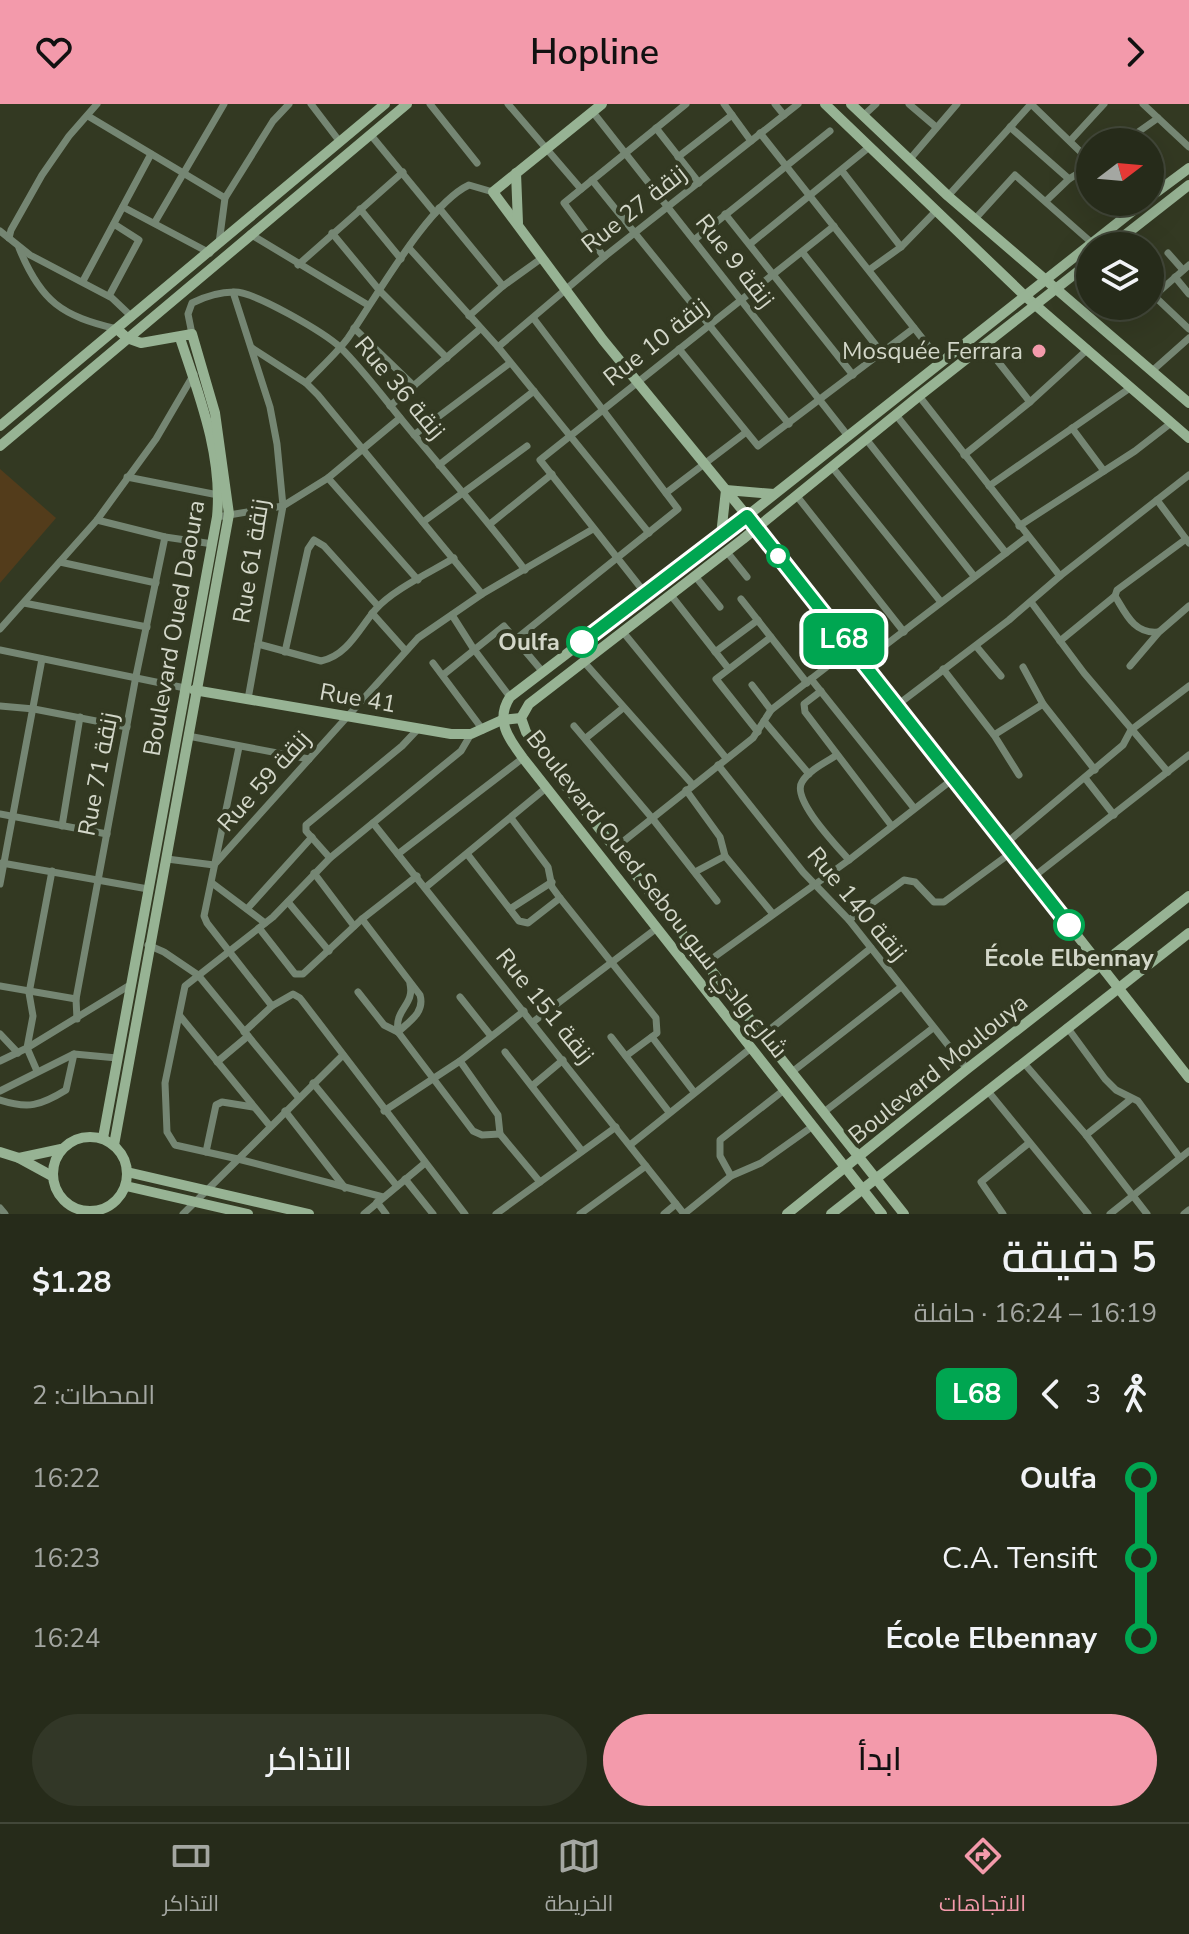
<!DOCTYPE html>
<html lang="ar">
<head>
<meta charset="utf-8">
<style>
  :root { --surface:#262b1a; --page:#323727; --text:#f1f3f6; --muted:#a4a7a2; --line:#424739; --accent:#f39aab }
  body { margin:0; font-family:"Nunito Sans",Cairo,sans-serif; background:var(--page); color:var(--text); direction:rtl; height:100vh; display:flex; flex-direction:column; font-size:30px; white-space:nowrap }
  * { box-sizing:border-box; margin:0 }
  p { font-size:26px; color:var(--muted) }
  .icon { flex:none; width:44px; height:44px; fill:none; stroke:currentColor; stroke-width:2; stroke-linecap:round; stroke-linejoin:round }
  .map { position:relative; height:1110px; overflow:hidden; direction:ltr }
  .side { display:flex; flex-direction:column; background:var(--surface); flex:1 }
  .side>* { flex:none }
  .badge { padding:0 16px; border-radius:12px; font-size:28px; line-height:52px }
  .needle { width:52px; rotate:74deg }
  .buttons { position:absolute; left:1076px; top:24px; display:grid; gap:16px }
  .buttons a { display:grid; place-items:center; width:88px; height:88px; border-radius:50%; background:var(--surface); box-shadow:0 8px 32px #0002,0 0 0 2px var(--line); font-size:40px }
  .map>.badge { position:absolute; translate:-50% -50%; box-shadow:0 0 0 4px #fff }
  .legs { display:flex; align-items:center; gap:12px; height:88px; padding:0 32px; font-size:26px }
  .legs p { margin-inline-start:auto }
  .head { display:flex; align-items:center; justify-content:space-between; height:136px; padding:0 32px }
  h1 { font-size:44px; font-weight:600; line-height:60px }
  .primary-button { display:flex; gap:16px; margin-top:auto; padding:16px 32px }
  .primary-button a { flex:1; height:92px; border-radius:48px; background:var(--accent); color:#111; font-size:32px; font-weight:600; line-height:92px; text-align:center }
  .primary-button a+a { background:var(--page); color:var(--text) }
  ul { padding:0 32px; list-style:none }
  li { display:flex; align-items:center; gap:28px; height:80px; font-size:30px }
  li i { display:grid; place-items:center; width:12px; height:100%; margin:0 10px; background:currentColor }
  li i::after { content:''; width:20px; height:20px; margin:-10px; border:6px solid; border-radius:50%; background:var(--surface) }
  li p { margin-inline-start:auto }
  li:first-child i { background:linear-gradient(#0000 50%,currentColor 0) }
  li:last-child i { background:linear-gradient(currentColor 50%,#0000 0) }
  header { display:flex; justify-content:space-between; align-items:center; height:104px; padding:0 32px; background:var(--accent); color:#111; font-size:36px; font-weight:600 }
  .tab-bar { display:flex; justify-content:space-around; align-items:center; height:112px; border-top:2px solid var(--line); background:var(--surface); font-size:22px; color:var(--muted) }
  .tab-bar a { display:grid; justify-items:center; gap:4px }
  .tab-bar .on { color:var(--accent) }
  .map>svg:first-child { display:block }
  .pitch { fill:#533c1b }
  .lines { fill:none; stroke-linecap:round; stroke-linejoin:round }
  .street { stroke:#758673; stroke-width:7 }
  .secondary { stroke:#97b394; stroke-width:10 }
  .line-1-casing { stroke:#fff; stroke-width:18 }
  .line-1 { stroke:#00a651; stroke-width:12 }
  .poi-dot { fill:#f39aab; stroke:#333922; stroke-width:3 }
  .stop-1-dot { fill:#fff; stroke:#00a651; stroke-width:4 }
  .labels { text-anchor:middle; stroke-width:8; stroke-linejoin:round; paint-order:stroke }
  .street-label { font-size:24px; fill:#d3d7c9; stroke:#333922 }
  .poi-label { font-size:24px; fill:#d3d7c9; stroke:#333922; text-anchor:end }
  .stop-label { font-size:24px; font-weight:bold; fill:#d3d7c9; stroke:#333922; text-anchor:end }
</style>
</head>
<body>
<header><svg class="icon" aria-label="forward" viewBox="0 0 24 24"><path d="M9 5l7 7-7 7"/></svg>Hopline<svg class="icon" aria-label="heart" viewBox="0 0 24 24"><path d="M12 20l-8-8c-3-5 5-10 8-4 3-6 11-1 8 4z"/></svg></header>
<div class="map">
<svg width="1189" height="1110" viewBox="0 0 1189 1110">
  <rect width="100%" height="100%" fill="#333922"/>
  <!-- pitch -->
  <path class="pitch" d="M0 365 56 414 0 479Z"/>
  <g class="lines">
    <!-- street -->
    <g class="street">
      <path d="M311 0 340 38"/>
      <path d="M430 0 477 59"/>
      <path d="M508 0 581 85"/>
      <path d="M724 0 751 37"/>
      <path d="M775 0 784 11"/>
      <path d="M909 0 936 23"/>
      <path d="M1031 0 1090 57"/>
      <path d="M1143 0 1189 43"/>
      <path d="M592 7 848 332"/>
      <path d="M88 12 225 94"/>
      <path d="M863 12 876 0"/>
      <path d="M1010 23 1069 75"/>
      <path d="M656 24 699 79"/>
      <path d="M760 29 941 258"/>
      <path d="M370 30 435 109"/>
      <path d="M1070 37 1104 0"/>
      <path d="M1124 38 1158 14"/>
      <path d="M678 53 732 11"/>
      <path d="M910 55 957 0"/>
      <path d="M842 67 901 143"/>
      <path d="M592 76 789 320"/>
      <path d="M948 92 1031 0"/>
      <path d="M1046 97 1069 75 1090 62"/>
      <path d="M123 103 210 149"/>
      <path d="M439 104 503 182"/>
      <path d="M360 105 401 155"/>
      <path d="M725 110 853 271"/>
      <path d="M975 115 1015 71 1092 139"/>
      <path d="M155 118 224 0"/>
      <path d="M0 127 30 151 112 194 132 213"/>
      <path d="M332 129 380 187 447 254"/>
      <path d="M250 130 368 201"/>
      <path d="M9 134 11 126 42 71 69 32 97 0"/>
      <path d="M694 136 830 27"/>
      <path d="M219 139 225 94 273 17 289 0"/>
      <path d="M750 140 868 44"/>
      <path d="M19 144C41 198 62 212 117 225"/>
      <path d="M409 144 498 243 649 429"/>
      <path d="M803 149 882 249"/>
      <path d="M1168 149 1183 166"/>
      <path d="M604 153 564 99 686 0"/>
      <path d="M298 161 403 68"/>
      <path d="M869 166 901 143 935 108"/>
      <path d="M1175 173 1189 190"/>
      <path d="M83 177 151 50"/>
      <path d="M233 188 270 303 277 340 283 402 248 595"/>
      <path d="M1150 188 1189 225"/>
      <path d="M109 192 139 136 114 120"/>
      <path d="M1154 192 1189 161"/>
      <path d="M469 212 503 182 542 154"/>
      <path d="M354 224 414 282"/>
      <path d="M192 230 188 210 192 199C204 193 220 188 234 188 254 187 325 229 341 244 368 271 391 304 416 333 453 377 490 420 525 466"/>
      <path d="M985 241 1030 298"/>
      <path d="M498 243 604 153 798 0"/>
      <path d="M252 244 306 279 318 291 482 490"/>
      <path d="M679 245 758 342 914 224"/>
      <path d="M1152 267 1189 234"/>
      <path d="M306 279C320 264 336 250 348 234 376 194 428 100 469 81L493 88"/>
      <path d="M919 292 1060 472"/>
      <path d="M390 302 480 225"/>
      <path d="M896 311 1006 449"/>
      <path d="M1072 324 1104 367"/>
      <path d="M414 331 510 259"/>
      <path d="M866 335 974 472"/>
      <path d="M964 351 1030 298 1088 245"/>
      <path d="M439 361 534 287"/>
      <path d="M832 363 941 498"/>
      <path d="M127 373 218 391"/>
      <path d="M328 374 418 476"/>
      <path d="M989 382 1130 284"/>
      <path d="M666 389 745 329"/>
      <path d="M796 391 904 528"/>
      <path d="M1157 396 1189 439"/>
      <path d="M217 413 283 402 328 374 400 314"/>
      <path d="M97 416 165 433 213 440"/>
      <path d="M423 418 527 342"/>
      <path d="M490 420 552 370"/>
      <path d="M1019 422 1135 347 1171 319"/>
      <path d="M727 448 747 473"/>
      <path d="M60 458 156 479"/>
      <path d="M695 472 720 503"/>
      <path d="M645 489 540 356 834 122"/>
      <path d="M670 490 728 564"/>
      <path d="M1115 492C1126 510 1134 530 1158 528"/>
      <path d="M741 495 807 579"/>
      <path d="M1031 498 1084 569 1168 668"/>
      <path d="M24 499 147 523"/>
      <path d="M372 509 405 546"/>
      <path d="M452 511 473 544 510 593"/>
      <path d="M0 525 97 416 156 335 194 270"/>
      <path d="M623 528 726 654"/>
      <path d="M516 535 678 405 534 215"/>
      <path d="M1060 537 1115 492 1117 486 1186 435"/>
      <path d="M258 540 321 557C347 552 359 525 375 506 392 486 431 468 454 454"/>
      <path d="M976 542 1001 572"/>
      <path d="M0 546 185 584"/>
      <path d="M285 548 308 445 314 436 324 442 378 502"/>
      <path d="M715 548 758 516"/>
      <path d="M584 558 693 681"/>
      <path d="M433 559 483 626"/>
      <path d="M862 559 1027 433"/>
      <path d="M1130 562 1159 528 1189 502"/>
      <path d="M1023 563 1043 600 1095 666"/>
      <path d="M943 565 994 631 1019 671"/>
      <path d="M443 571 504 522 542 567"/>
      <path d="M811 575 914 704"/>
      <path d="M752 581 771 606"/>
      <path d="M821 587 804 600 805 608 891 721"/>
      <path d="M0 602 34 605 127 623"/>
      <path d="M896 602 1009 516 1060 472 1189 371"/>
      <path d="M764 617 809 670"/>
      <path d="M574 622 652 714 717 797"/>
      <path d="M758 628 716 575 771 533"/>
      <path d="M994 631 1043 600"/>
      <path d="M188 632 309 655"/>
      <path d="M586 634 623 604"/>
      <path d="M239 643 204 812 207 819 272 902 244 928"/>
      <path d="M837 651C826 658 809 666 802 678 791 695 837 742 849 756"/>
      <path d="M718 661 803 768 849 816 967 965"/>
      <path d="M1085 674 1114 711"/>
      <path d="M686 686 720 733 725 752 773 810"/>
      <path d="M0 710 107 730"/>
      <path d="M511 714 548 763 552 783 560 794 656 914 657 929 626 952"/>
      <path d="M373 719 684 1110 731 1072 761 1059 813 1022"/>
      <path d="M62 722 80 613"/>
      <path d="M1005 740 1123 641 1131 626 1189 582"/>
      <path d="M615 744 753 634 771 606 851 544"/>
      <path d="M398 750 523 654"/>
      <path d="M468 751 519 817 528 819 560 794"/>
      <path d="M330 754 306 727V721L402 642 418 625"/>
      <path d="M167 755 214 761 418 534 482 490 593 425"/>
      <path d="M2 759 148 785"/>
      <path d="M695 768 725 752"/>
      <path d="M314 769 354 822"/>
      <path d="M1032 774 1189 651"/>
      <path d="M212 779 265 819"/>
      <path d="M0 780 42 555"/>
      <path d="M426 783 546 684"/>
      <path d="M288 798 329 847"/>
      <path d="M247 805 312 733"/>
      <path d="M510 805 552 778"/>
      <path d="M362 815 420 891C425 908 410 917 398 928"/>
      <path d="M849 816 904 776 915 778 934 798H944L1012 748"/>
      <path d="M259 824 295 870H303L362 815 417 772"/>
      <path d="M148 841 164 848 198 871 299 994"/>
      <path d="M706 859 849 756 953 675"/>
      <path d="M410 880C415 901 394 905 398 928L473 1027 482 1031 500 1030"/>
      <path d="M0 882 76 895"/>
      <path d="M358 888 384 921 398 928"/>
      <path d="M460 893 491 932"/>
      <path d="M272 902 293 890 300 894 465 1110"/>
      <path d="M180 912 270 1022"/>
      <path d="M77 915 76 895 136 572 165 433"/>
      <path d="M533 918 657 824"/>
      <path d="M1067 923 1105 975 1116 986 1138 997 1180 1054"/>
      <path d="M0 930 18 949"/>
      <path d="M763 931 871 844"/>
      <path d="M611 933 669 1008"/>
      <path d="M652 933 694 988"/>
      <path d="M505 948 582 1047"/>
      <path d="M0 957 27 944 33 912 29 889 52 767"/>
      <path d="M460 957 498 1011 500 1030 540 1078"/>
      <path d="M217 958 248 932"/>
      <path d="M1023 958 1086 1031 1147 1110"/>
      <path d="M37 967 27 944 130 881"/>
      <path d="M792 968 901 883"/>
      <path d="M313 979 397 1082"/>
      <path d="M532 982 563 956"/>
      <path d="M987 986 1088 1110"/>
      <path d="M0 987 74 950 117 954"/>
      <path d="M0 996C28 1005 40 1002 66 986L74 950"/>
      <path d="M285 1007 345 1084"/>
      <path d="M384 1007 460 957 524 907"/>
      <path d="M824 1008 933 924"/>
      <path d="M1086 1031 1131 995"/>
      <path d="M630 1041 751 944"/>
      <path d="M206 1048 216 1001 222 998 253 1003"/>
      <path d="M731 1072 720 1052V1036L784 986"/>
      <path d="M405 1075 433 1110"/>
      <path d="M383 1093 238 1055 175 1041 167 1028 165 979 185 882 273 813 330 754 461 647 471 630"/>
      <path d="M377 1098 386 1110"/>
      <path d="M0 1104 5 1110"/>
      <path d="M183 1110 343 951"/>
      <path d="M364 1110 425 1059"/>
      <path d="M496 1110 616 1023"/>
      <path d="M580 1110 646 1062"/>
      <path d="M664 1110 676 1100"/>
      <path d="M1003 1110 981 1078 1029 1039"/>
      <path d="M1110 1110 1189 1047"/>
      <path d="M1184 1110 1189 1106"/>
    </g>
    <!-- secondary -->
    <g class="secondary">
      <path d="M602 0 493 88 603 236 757 424 1189 974"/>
      <path d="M825 0 1025 192 1189 334"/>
      <path d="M851 0 948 92 1189 299"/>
      <path d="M516 69 518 119"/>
      <path d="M1150 93 1189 64"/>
      <path d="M1111 142 1189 81"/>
      <path d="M0 322 385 0"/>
      <path d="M0 342 407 0"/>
      <path d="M721 431 726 386 774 390"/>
      <path d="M194 586 451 630H471L502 616 521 614"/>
      <circle cx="90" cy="1070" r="37"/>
      <path d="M103 1034 217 413C223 352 199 291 180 234"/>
      <path d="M114 1041 229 410 215 309 192 230 141 239 127 234 117 225"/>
      <path d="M0 1048 19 1054 52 1072"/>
      <path d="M19 1054 61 1045"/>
      <path d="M127 1068 309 1110"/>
      <path d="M126 1082 248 1110"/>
      <path d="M787 1110 967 965 1189 792"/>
      <path d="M831 1110 1189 829"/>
      <path d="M882 1110 523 654C508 634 495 616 510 593L747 412 1144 98"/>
      <path d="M904 1110 560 675 526 628 521 614 529 600 743 435 919 292 1090 158"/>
    </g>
  </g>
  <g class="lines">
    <defs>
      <path id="line-1" d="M582 538 747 412 1069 821"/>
    </defs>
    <!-- line-1 casing -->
    <use href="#line-1" class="line-1-casing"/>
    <!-- line-1 -->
    <use href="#line-1" class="line-1"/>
  </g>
  <!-- markers -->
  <circle class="poi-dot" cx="1039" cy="247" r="8"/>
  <g class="stop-1-dot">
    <circle cx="778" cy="452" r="10"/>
    <circle cx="582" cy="538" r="14"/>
    <circle cx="1069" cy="821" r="14"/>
  </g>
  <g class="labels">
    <!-- street labels -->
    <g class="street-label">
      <text transform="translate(634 105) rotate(-38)" y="8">Rue 27 زنقة</text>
      <text transform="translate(735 157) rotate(52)" y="8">Rue 9 زنقة</text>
      <text transform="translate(656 238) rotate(-38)" y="8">Rue 10 زنقة</text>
      <text transform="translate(400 284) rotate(50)" y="8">Rue 36 زنقة</text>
      <text transform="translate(251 457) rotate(-81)" y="8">Rue 61 زنقة</text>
      <text transform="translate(174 524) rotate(-80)" y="8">Boulevard Oued Daoura</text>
      <text transform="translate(358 594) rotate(10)" y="8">Rue 41</text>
      <text transform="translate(98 670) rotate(-79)" y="8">Rue 71 زنقة</text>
      <text transform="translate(264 677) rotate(-48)" y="8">Rue 59 زنقة</text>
      <text transform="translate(657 790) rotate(52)" y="8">Boulevard Oued Sebou شارع وادي سبو</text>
      <text transform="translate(857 800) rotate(50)" y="8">Rue 140 زنقة</text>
      <text transform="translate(545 902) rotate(51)" y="8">Rue 151 زنقة</text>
      <text transform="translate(938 965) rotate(-39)" y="8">Boulevard Moulouya</text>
    </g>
    <!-- poi labels -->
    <g class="poi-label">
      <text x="1023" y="255">Mosquée Ferrara</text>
    </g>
    <!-- stop labels -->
    <g class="stop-label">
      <text x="560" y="546">Oulfa</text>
      <text x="1069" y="862" text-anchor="middle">École Elbennay</text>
    </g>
  </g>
</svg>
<div class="buttons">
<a><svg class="needle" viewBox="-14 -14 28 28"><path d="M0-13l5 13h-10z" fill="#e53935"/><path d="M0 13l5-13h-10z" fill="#a4a7a2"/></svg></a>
<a><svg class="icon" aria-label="layers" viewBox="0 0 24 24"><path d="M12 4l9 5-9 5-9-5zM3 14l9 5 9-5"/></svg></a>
</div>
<b class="badge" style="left:844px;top:535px;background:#00a651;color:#fff">L68</b>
</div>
<section class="side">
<div class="head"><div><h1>5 دقيقة</h1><p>16:19 – 16:24 · حافلة</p></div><b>$1.28</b></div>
<div class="legs"><svg class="icon" aria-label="walk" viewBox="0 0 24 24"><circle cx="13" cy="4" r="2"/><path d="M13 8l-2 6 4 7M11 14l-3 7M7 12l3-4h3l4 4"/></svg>3<svg class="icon" aria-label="back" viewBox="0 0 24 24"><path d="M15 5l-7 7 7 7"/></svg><b class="badge" style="background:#00a651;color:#fff">L68</b><p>المحطات: 2</p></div>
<ul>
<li><i style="color:#00a651"></i><b>Oulfa</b><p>16:22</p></li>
<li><i style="color:#00a651"></i><span>C.A. Tensift</span><p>16:23</p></li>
<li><i style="color:#00a651"></i><b>École Elbennay</b><p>16:24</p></li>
</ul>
<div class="primary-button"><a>ابدأ</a><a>التذاكر</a></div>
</section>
<nav class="tab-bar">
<a class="on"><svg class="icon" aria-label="directions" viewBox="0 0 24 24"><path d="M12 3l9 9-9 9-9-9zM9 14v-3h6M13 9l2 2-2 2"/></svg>الاتجاهات</a>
<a><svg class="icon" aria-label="map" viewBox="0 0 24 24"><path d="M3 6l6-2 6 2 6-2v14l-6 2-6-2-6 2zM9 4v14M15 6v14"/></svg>الخريطة</a>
<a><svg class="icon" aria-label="tickets" viewBox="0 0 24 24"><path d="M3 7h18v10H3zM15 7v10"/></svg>التذاكر</a>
</nav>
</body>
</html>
